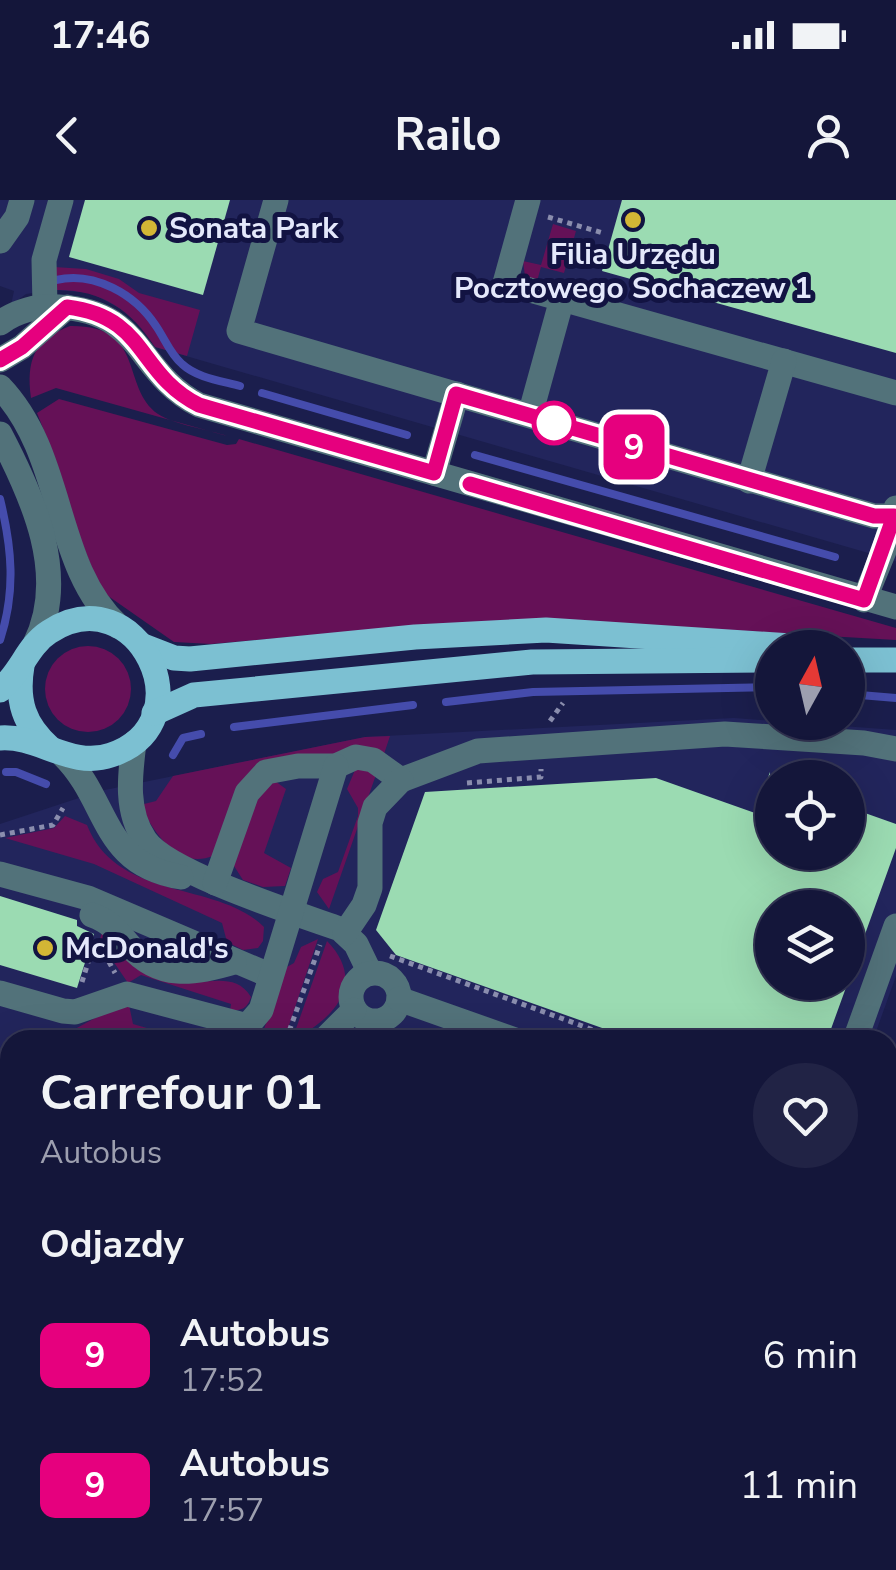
<!DOCTYPE html>
<html lang="pl">
<head>
<meta charset="utf-8">
<style>
  :root { --surface:#14163a; --page:#212345; --text:#f1f3f6; --muted:#9d9faf; --line:#333554 }
  body { margin:0; font-family:"Nunito Sans",sans-serif; background:var(--page); color:var(--text); height:100vh; display:flex; flex-direction:column; font-size:38px; white-space:nowrap }
  * { box-sizing:border-box; margin:0 }
  p { font-size:32px; color:var(--muted) }
  .icon { flex:none; width:55px; height:55px; fill:none; stroke:currentColor; stroke-width:2; stroke-linecap:round; stroke-linejoin:round }
  .map { position:relative; flex:1; overflow:hidden }
  .panel { position:absolute; left:0px; top:830px; width:898px; height:540px; display:flex; flex-direction:column; background:var(--surface); border-radius:30px 30px 0 0; box-shadow:0 10px 40px #0002,0 0 0 2px var(--line) }
  .panel>* { flex:none }
  .badge { padding:0 20px; border-radius:15px; font-size:35px; line-height:65px }
  .needle { width:65px; rotate:8deg }
  .fabs { position:absolute; left:755px; top:430px; display:grid; gap:20px }
  .fabs a { display:grid; place-items:center; width:110px; height:110px; border-radius:50%; background:var(--surface); box-shadow:0 10px 40px #0002,0 0 0 2px var(--line); font-size:50px }
  .map>.badge { position:absolute; translate:-50% -50%; box-shadow:0 0 0 5px #fff }
  h2 { padding:0 40px; font-size:38px; line-height:90px }
  .round { display:grid; place-items:center; flex:none; width:105px; height:105px; border-radius:52px; background:var(--page) }
  .head { display:flex; align-items:center; justify-content:space-between; height:170px; padding:0 40px }
  h1 { font-size:48px; font-weight:700; line-height:75px }
  ul { padding:0; list-style:none }
  li { display:flex; align-items:center; gap:30px; height:130px; padding:0 40px }
  li div { flex:1 }
  li b { display:block; font-size:38px }
  li em { font-style:normal }
  li .badge { min-width:110px; font-weight:700; text-align:center }
  .status { display:flex; justify-content:space-between; align-items:center; height:70px; padding:0 50px; background:var(--surface); direction:ltr }
  .status svg { height:28px; fill:currentColor }
  header { display:flex; justify-content:space-between; align-items:center; height:130px; padding:0 40px; background:var(--surface); font-size:45px; font-weight:700 }
  .map>svg:first-child { display:block }
  .built { fill:#22255c; fill-rule:evenodd }
  .green { fill:#651157 }
  .lines { fill:none; stroke-linecap:round; stroke-linejoin:round }
  .stream { stroke:#454cac; stroke-width:8 }
  .building { fill:#9bdbb2 }
  .path { stroke:#8a8dad; stroke-width:5; stroke-dasharray:5 5; stroke-linecap:butt }
  .minor { stroke:#52727a; stroke-width:25 }
  .major { stroke:#7cc0d2; stroke-width:25 }
  .line-casing { stroke:#fff; stroke-width:22 }
  .line { stroke:#e6007e; stroke-width:15 }
  .poi-dot { fill:#d3b635; stroke:#121342; stroke-width:4 }
  .stop-dot { fill:#fff; stroke:#e6007e; stroke-width:5 }
  .labels { text-anchor:middle; stroke-width:10; stroke-linejoin:round; paint-order:stroke }
  .poi-label { font-size:30px; font-weight:bold; fill:#e4e8fb; stroke:#121342; text-anchor:start }
</style>
</head>
<body>
<div class="status"><b>17:46</b><svg viewBox="0 0 49 12"><path d="M0 12V9h3v3zM5 12V6h3v6zM10 12V3h3v9zM15 12V0h3v12zM26 1h20v11H26zM47 4h2v5h-2z"/></svg></div>
<header><svg class="icon" aria-label="back" viewBox="0 0 24 24"><path d="M15 5l-7 7 7 7"/></svg>Railo<svg class="icon" aria-label="person" viewBox="0 0 24 24"><circle cx="12" cy="8" r="4"/><path d="M4 21q1-7 8-7t8 7"/></svg></header>
<div class="map">
<svg width="896" height="1370" viewBox="0 0 896 1370">
  <rect width="100%" height="100%" fill="#1b1e4d"/>
  <!-- built -->
  <g class="built">
    <path d="M0 0H896V361L155 147 141 125 125 111 91 93 55 90 26 94 11 105 14 91 0 86Z"/>
    <path d="M734 518 896 530V776L873 840H10V1360H832L829 1370H0V624L100 591 365 537ZM772 578H848V652H772ZM772 708H848V782H772Z"/>
    <path d="M888 911 896 914V1180L888 1204Z"/>
  </g>
  <!-- green -->
  <g class="green">
    <path d="M553 24 576 31 564 73 541 67 536 85 525 76 523 61 541 65Z"/>
    <path d="M54 67 86 69 119 79 139 93 200 110 187 156 155 147C131 110 101 89 55 90Z"/>
    <path d="M70 126C147 125 120 187 158 214 172 224 210 230 227 236L56 188 31 198C26 160 34 140 70 126Z"/>
    <path d="M59 199 227 245 236 244 239 239 896 428V440L551 420 378 429 211 444 174 442 101 391 70 312 56 261 37 213Z"/>
    <circle cx="88" cy="489" r="43"/>
    <path d="M390 536 384 554 290 556 213 656C177 670 154 632 140 605L156 601 173 576 365 537Z"/>
    <path d="M361 568 378 569 329 709 317 692 323 679 338 672 358 616V608L347 589 355 570Z"/>
    <path d="M275 581 286 589 264 653 291 668 285 686 263 687 243 680 234 666V654L254 597Z"/>
    <path d="M65 616 87 625C117 702 217 680 264 727L263 741 258 748 243 750 227 742 222 723 94 664 5 638 54 628Z"/>
    <path d="M103 729C126 745 151 768 177 779 202 789 233 768 251 797 247 809 242 810 230 811L231 804 141 775 128 783 111 758 96 752Z"/>
    <path d="M318 739 284 840H256L255 837 261 838 285 768 294 763 301 747Z"/>
    <path d="M327 741C368 783 333 820 292 840Z"/>
    <path d="M128 800 133 824 188 840H112L75 829Z"/>
  </g>
  <g class="lines">
    <!-- stream -->
    <g class="stream">
      <path d="M56 80C94 71 135 94 156 126 165 139 170 154 182 164 197 178 222 181 240 186"/>
      <path d="M262 193 407 235"/>
      <path d="M475 255 835 357"/>
      <path d="M0 299C12 348 16 391 0 440"/>
      <path d="M848 494 896 498"/>
      <path d="M446 502 533 492 772 487"/>
      <path d="M234 527 413 505"/>
      <path d="M173 555 183 538 201 534"/>
      <path d="M6 572H16L46 584"/>
    </g>
  </g>
  <!-- building -->
  <g class="building">
    <path d="M85 0H230L203 95 69 57Z"/>
    <path d="M622 0H896V153L602 71Z"/>
    <path d="M770 572 772 652H848V607L896 624V648L850 776 848 775V708H772V782H848L827 840H636L396 755 376 730 425 592 656 578 755 613Z"/>
    <path d="M0 696 77 720V726L94 734 77 788 0 765Z"/>
  </g>
  <g class="lines">
    <!-- path -->
    <g class="path">
      <path d="M548 17 603 33"/>
      <path d="M550 521 563 503"/>
      <path d="M467 583 541 577V569"/>
      <path d="M0 635 53 625 63 608"/>
      <path d="M91 754 108 760 115 773"/>
      <path d="M390 756 621 840"/>
      <path d="M82 782 95 740"/>
      <path d="M286 840 320 745"/>
    </g>
    <!-- minor -->
    <g class="minor">
      <path d="M276 0 239 131 874 316H894"/>
      <path d="M528 0 505 83 896 193"/>
      <path d="M0 41 17 17 22 0"/>
      <path d="M45 106 44 60 61 0"/>
      <path d="M0 123C18 110 36 106 59 107 144 111 135 172 199 205L896 407"/>
      <path d="M0 160 22 147 67 107"/>
      <path d="M0 187C66 256 52 365 118 426"/>
      <path d="M530 215 562 99"/>
      <path d="M0 234C33 297 69 376 35 444"/>
      <path d="M434 273 457 194"/>
      <path d="M749 281 784 161"/>
      <path d="M864 400 884 351 896 308"/>
      <path d="M134 543C130 575 125 611 145 640 168 673 298 714 340 729L356 744 370 773"/>
      <path d="M63 555C110 601 100 664 181 677"/>
      <path d="M0 674 88 698 269 775"/>
      <path d="M215 683 247 593 266 572 298 566H336L356 557 373 560 401 580 478 551 725 534 864 543 896 549"/>
      <path d="M92 715C111 722 117 731 129 745 159 780 194 774 234 762"/>
      <path d="M345 733 364 705 370 688V623L375 607 401 580"/>
      <circle cx="375" cy="797" r="24"/>
      <path d="M0 793 63 811 75 812 127 794 244 825 249 824 261 810 336 566"/>
      <path d="M399 799 515 840"/>
      <path d="M324 840 354 810"/>
      <path d="M855 840 896 726"/>
      <path d="M888 964 896 968"/>
      <path d="M888 1163 896 1139"/>
      <path d="M0 1363 10 1339"/>
      <path d="M130 1370 134 1360"/>
      <path d="M813 1370 817 1360"/>
    </g>
    <!-- major -->
    <g class="major">
      <path d="M143 446 174 458 190 459 415 437 546 430 821 448"/>
      <path d="M848 460H896"/>
      <path d="M22 466C16 501 24 525 50 548"/>
      <path d="M0 490C21 473 27 446 49 432 137 374 209 522 111 555 71 569 39 535 0 538"/>
      <path d="M154 513 194 495 532 462 772 460"/>
    </g>
  </g>
  <g class="lines">
    <defs>
      <path id="line" d="M0 160 22 147 67 107C148 117 136 173 199 205L434 273 456 194 874 316H894L864 400 470 284"/>
    </defs>
    <!-- line casing -->
    <use href="#line" class="line-casing"/>
    <!-- line -->
    <use href="#line" class="line"/>
  </g>
  <!-- markers -->
  <g class="poi-dot">
    <circle cx="633" cy="20" r="10"/>
    <circle cx="149" cy="28" r="10"/>
    <circle cx="45" cy="748" r="10"/>
  </g>
  <circle class="stop-dot" cx="554" cy="223" r="20"/>
  <g class="labels">
    <!-- poi labels -->
    <g class="poi-label">
      <text x="169" y="38">Sonata Park</text>
      <text x="633" y="64" text-anchor="middle">Filia Urzędu<tspan x="633" dy="34">Pocztowego Sochaczew 1</tspan></text>
      <text x="65" y="758">McDonald's</text>
    </g>
  </g>
</svg>
<div class="fabs">
<a><svg class="needle" viewBox="-14 -14 28 28"><path d="M0-13l5 13h-10z" fill="#e53935"/><path d="M0 13l5-13h-10z" fill="#9d9faf"/></svg></a>
<a><svg class="icon" aria-label="locate" viewBox="0 0 24 24"><circle cx="12" cy="12" r="6"/><path d="M12 2v4M12 18v4M2 12h4M18 12h4"/></svg></a>
<a><svg class="icon" aria-label="layers" viewBox="0 0 24 24"><path d="M12 4l9 5-9 5-9-5zM3 14l9 5 9-5"/></svg></a>
</div>
<b class="badge" style="left:634px;top:247px;background:#e6007e;color:#fff">9</b>
<section class="panel">
<div class="head"><div><h1>Carrefour 01</h1><p>Autobus</p></div><a class="round"><svg class="icon" aria-label="heart" viewBox="0 0 24 24"><path d="M12 20l-8-8c-3-5 5-10 8-4 3-6 11-1 8 4z"/></svg></a></div>
<h2>Odjazdy</h2>
<ul>
<li><span class="badge" style="background:#e6007e;color:#fff">9</span><div><b>Autobus</b><p>17:52</p></div><em>6 min</em></li>
<li><span class="badge" style="background:#e6007e;color:#fff">9</span><div><b>Autobus</b><p>17:57</p></div><em>11 min</em></li>
</ul>
</section>
</div>
</body>
</html>
